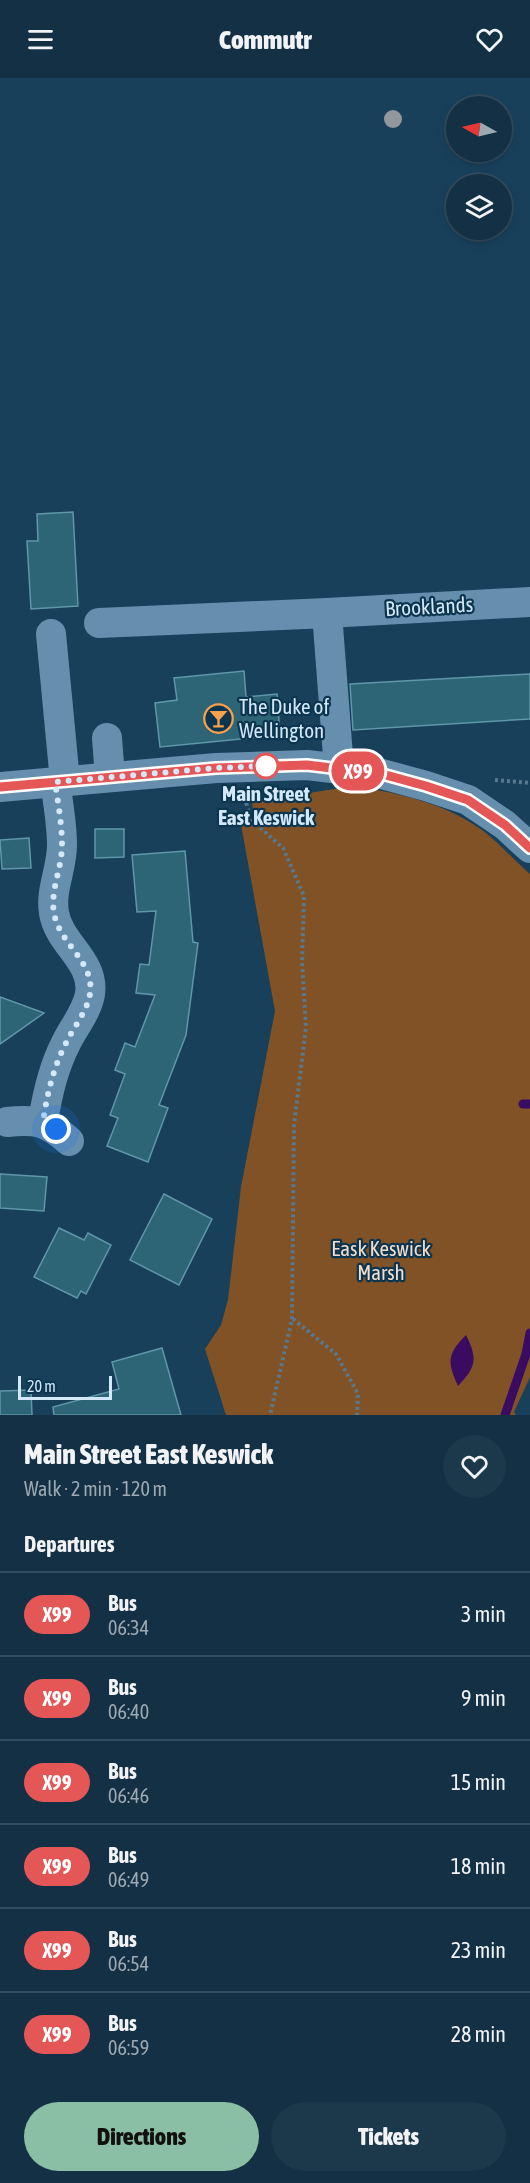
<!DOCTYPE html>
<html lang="en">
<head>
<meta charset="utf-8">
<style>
  :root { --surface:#133044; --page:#1c384b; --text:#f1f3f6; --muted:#9da9b2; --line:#324b5d; --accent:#8abfa5 }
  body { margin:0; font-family:"Asap Condensed",sans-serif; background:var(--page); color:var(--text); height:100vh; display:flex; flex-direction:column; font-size:22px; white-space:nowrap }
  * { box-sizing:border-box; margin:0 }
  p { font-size:20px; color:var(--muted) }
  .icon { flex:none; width:33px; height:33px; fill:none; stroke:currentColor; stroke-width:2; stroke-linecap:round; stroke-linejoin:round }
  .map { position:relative; height:1337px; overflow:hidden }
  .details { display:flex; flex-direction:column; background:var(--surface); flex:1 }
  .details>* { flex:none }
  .badge { padding:0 12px; border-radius:20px; font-size:21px; line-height:39px }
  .needle { width:39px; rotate:278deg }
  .tools { position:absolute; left:446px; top:18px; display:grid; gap:12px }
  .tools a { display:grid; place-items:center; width:66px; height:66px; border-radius:50%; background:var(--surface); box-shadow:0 3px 9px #0003,0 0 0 2px var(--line); font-size:30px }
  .scale { position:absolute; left:18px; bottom:15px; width:94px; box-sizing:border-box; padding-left:6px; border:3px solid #d3e8f9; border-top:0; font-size:16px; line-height:21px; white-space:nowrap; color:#d3e8f9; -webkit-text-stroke:4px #0c3550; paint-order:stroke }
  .you { position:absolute; width:30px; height:30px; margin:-15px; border:4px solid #fff; border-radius:50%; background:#1a73e8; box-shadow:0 0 0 9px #1a73e833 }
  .map>.badge { position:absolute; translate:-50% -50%; box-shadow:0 0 0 3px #fff }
  h2 { padding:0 24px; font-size:22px; line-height:54px }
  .round { display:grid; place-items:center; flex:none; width:63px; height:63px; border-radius:32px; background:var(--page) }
  .overview { display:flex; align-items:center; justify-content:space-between; height:102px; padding:0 24px }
  h1 { font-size:28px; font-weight:800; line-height:45px }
  .cta { display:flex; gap:12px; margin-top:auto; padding:12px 24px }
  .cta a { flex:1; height:69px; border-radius:36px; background:var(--accent); color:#111; font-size:24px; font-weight:800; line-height:69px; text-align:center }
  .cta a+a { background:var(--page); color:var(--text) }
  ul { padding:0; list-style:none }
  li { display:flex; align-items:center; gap:18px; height:84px; padding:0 24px; border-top:2px solid var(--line) }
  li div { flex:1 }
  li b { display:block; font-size:22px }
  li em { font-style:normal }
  li .badge { min-width:66px; font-weight:700; text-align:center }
  header { display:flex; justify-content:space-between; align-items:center; height:78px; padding:0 24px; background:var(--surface); font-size:27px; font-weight:800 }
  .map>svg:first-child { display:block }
  .green { fill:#815225 }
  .water { fill:#390c61 }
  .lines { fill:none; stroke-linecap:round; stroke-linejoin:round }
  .stream { stroke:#390c61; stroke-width:9 }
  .building { fill:#2d6576; stroke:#5f96a9; stroke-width:1.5 }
  .path { stroke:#57788f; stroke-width:4; stroke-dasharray:3 3; stroke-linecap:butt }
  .minor { stroke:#668fae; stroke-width:30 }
  .tree { fill:#91979a }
  .line-casing { stroke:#fff; stroke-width:14 }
  .line { stroke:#e55757; stroke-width:9 }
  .walk { stroke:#d3e8f9; stroke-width:6; stroke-dasharray:0 10.8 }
  .stop-dot { fill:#fff; stroke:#e55757; stroke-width:3 }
  .labels { text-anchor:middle; stroke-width:4.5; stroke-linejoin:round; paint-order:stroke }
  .street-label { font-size:21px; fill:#d3e8f9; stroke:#0c3550 }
  .poi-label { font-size:21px; fill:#d3e8f9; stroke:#0c3550; text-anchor:start }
  .stop-label { font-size:21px; font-weight:bold; fill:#d3e8f9; stroke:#0c3550 }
  .park-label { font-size:21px; fill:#f3decd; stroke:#0c3550 }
</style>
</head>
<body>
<header><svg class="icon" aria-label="menu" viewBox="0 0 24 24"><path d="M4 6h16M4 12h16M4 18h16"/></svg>Commutr<svg class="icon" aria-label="heart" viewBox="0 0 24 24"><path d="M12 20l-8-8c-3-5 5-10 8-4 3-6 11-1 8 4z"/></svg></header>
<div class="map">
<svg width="530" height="1337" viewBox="0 0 530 1337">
  <rect width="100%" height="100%" fill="#19405b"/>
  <!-- green -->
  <path class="green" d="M353 708C398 715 445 725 482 752 499 765 514 782 530 796V1299L514 1334 516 1337H226L205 1271 221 1247 228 1222 241 1109 275 933 240 741H254L252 724Z"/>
  <!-- water -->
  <path class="water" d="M466 1257C478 1281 476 1289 458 1308 447 1284 447 1276 466 1257Z"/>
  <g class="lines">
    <!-- stream -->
    <g class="stream">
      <path d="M523 1026H530"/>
      <path d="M505 1337 526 1276 530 1255"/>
    </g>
  </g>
  <!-- building -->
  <g class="building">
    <path d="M73 434 78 528 31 531 27 463H38L37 436Z"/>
    <path d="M244 593 246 619 277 616 280 657 160 669 155 625 177 622 174 600Z"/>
    <path d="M530 596V641L353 652 350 606Z"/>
    <path d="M95 751H124V779L95 780Z"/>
    <path d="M29 760 31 790 2 791 0 762Z"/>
    <path d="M185 773 193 864 198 865 186 957 159 1027 168 1030 148 1084 107 1068 118 1040 110 1037 125 996 115 992 125 965 135 969 155 917 136 915 140 886 149 887 156 833 137 834 132 777Z"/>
    <path d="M0 919 44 935 0 966Z"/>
    <path d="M0 1096 47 1099 44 1133 0 1130Z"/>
    <path d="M164 1116 212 1141 179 1207 130 1182Z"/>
    <path d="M59 1150 84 1162 88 1155 111 1167 86 1216 81 1213 77 1220 34 1199Z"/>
    <path d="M162 1270 181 1337H54L53 1329 119 1311 112 1284Z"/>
    <path d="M31 1312 32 1337H0V1313Z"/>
  </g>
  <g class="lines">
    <!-- path -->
    <g class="path">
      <path d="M495 702 530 705"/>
      <path d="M245 719 250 741 283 770 304 818 302 884 306 949 294 1047 292 1241 270 1337"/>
      <path d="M293 1241 336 1276 358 1316 357 1337"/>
    </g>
    <!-- minor -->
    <g class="minor">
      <path d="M327 535 530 524"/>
      <path d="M99 545 327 535 339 691"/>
      <path d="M51 556 65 703"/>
      <path d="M107 660 110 699"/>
      <path d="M0 709 216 690 307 687 382 696 426 708 468 722 505 747 530 770"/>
      <path d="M7 1044C36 1041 47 1043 69 1063"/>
      <path d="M43 1044C47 1017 53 990 66 965 73 950 87 934 90 916 95 883 59 866 54 835 50 812 62 791 62 767 62 746 58 724 55 704"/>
    </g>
  </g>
  <!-- trees -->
  <circle class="tree" cx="393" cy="41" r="9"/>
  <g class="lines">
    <defs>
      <path id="line" d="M0 709 216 690 307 687 382 696 426 708 468 722 505 747 530 770"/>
    </defs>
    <!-- line casing -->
    <use href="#line" class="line-casing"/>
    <!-- line -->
    <use href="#line" class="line"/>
    <!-- walk -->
    <path class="walk" d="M56 1051 43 1044C47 1017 53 990 66 965 73 950 87 934 90 916 95 883 59 866 54 835 50 812 62 791 62 767 62 746 58 725 55 704L216 690 266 688"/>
  </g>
  <!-- icons -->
  <defs>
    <symbol id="bar-ring" viewBox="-11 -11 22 22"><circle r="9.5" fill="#0c3550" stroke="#f8a04b" stroke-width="1.5"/><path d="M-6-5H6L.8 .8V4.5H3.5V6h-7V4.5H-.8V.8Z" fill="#f8a04b"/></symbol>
  </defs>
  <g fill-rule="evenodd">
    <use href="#bar-ring" x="202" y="624" width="33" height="33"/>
  </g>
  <!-- markers -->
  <circle class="stop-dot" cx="266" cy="688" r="12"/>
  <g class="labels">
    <!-- street labels -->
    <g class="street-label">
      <text transform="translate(429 529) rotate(-3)" y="7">Brooklands</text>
    </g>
    <!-- poi labels -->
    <g class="poi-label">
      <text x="239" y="636">The Duke of<tspan x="239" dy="24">Wellington</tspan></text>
    </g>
    <!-- stop labels -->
    <g class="stop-label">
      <text x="266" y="723">Main Street<tspan x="266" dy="24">East Keswick</tspan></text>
    </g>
    <!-- park labels -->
    <g class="park-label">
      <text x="381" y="1178">Eask Keswick<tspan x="381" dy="24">Marsh</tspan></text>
    </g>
  </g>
</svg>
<div class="tools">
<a><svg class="needle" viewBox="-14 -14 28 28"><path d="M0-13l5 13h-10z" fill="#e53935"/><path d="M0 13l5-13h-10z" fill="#9da9b2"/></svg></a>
<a><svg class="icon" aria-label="layers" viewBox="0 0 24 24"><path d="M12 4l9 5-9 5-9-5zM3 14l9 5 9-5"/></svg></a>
</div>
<div class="scale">20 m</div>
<div class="you" style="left:56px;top:1051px"></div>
<b class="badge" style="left:358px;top:693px;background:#e55757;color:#fff">X99</b>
</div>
<section class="details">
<div class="overview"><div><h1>Main Street East Keswick</h1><p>Walk · 2 min · 120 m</p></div><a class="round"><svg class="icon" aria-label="heart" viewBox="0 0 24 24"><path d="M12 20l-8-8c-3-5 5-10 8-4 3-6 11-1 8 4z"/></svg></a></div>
<h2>Departures</h2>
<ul>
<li><span class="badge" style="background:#e55757;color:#fff">X99</span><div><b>Bus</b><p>06:34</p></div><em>3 min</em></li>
<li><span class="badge" style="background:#e55757;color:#fff">X99</span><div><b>Bus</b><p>06:40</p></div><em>9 min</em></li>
<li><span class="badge" style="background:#e55757;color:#fff">X99</span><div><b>Bus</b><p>06:46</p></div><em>15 min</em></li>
<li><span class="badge" style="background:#e55757;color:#fff">X99</span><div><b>Bus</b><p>06:49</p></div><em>18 min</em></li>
<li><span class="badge" style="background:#e55757;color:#fff">X99</span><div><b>Bus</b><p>06:54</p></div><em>23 min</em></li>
<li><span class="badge" style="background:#e55757;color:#fff">X99</span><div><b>Bus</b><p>06:59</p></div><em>28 min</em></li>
</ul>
<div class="cta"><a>Directions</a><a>Tickets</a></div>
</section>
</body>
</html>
